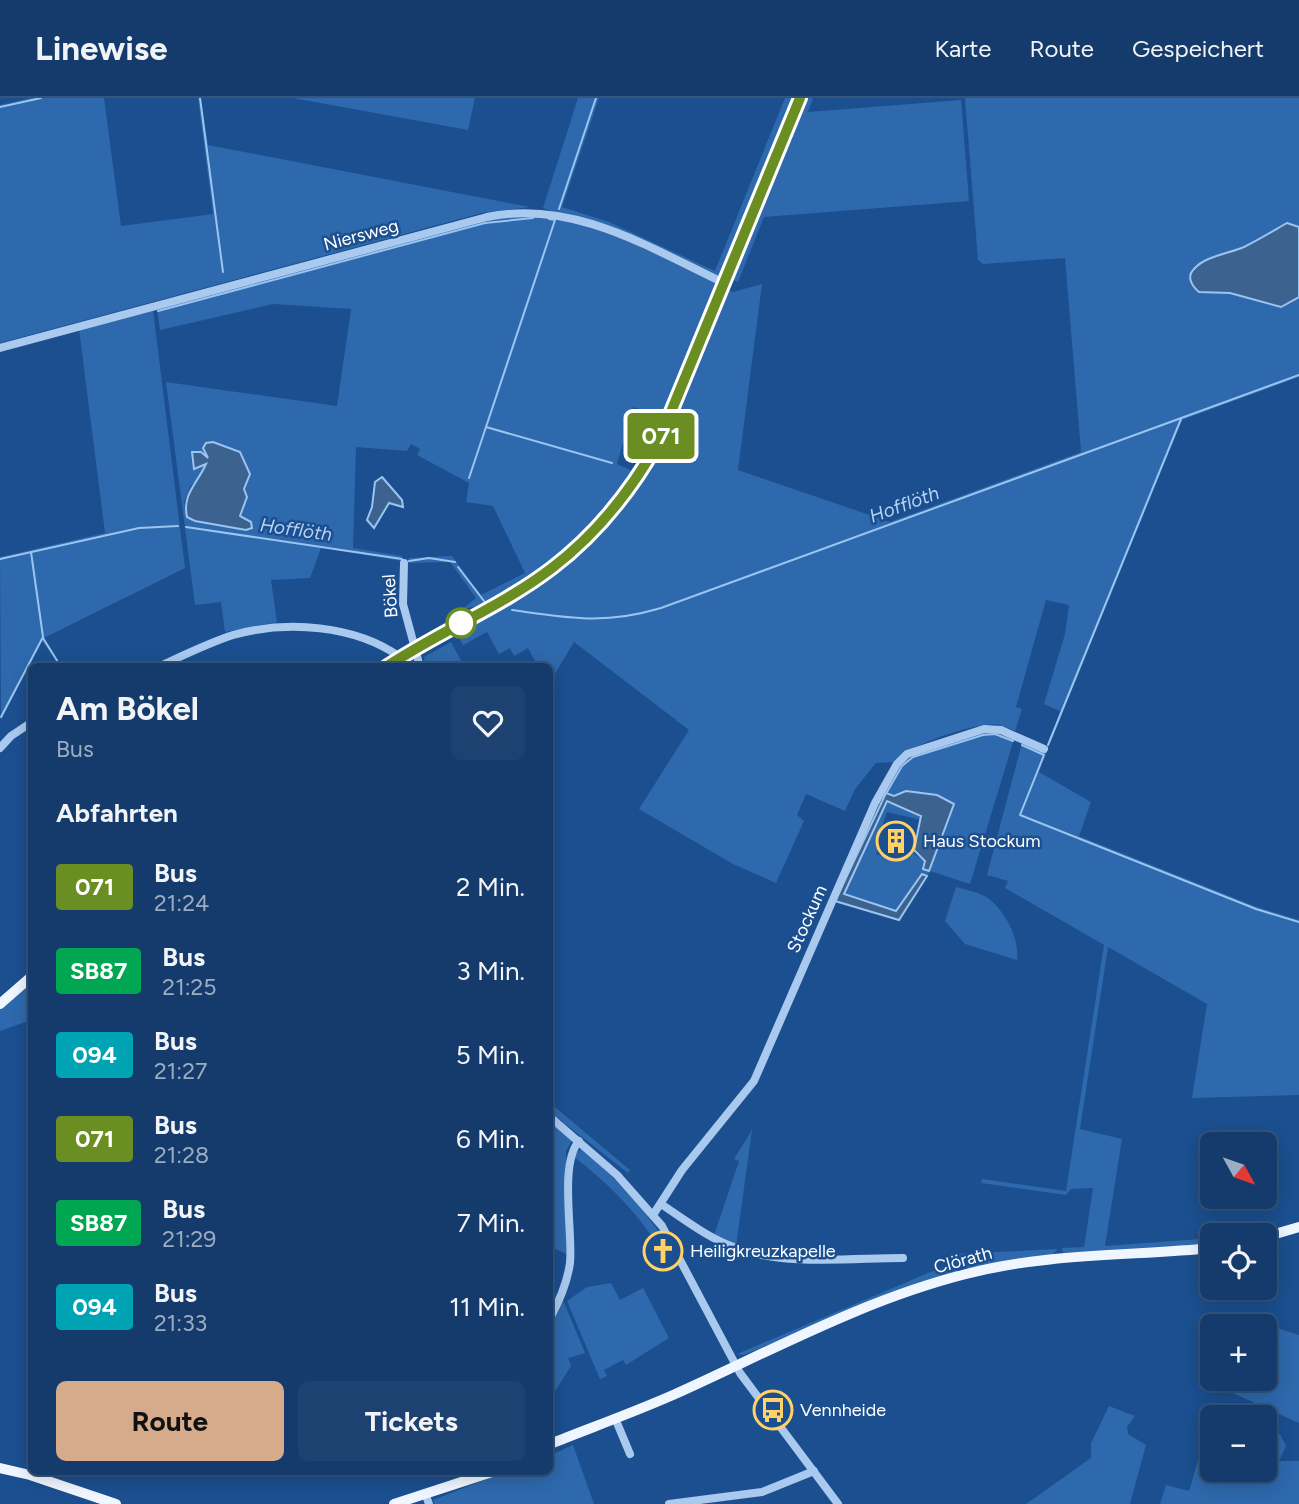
<!DOCTYPE html>
<html lang="de">
<head>
<meta charset="utf-8">
<style>
  :root { --surface:#143b6b; --page:#1d4271; --text:#f1f3f6; --muted:#9dadc1; --line:#33557e; --accent:#d6ab8b }
  body { margin:0; font-family:Figtree,sans-serif; background:var(--page); color:var(--text); height:100vh; display:flex; flex-direction:column; font-size:26px; white-space:nowrap }
  * { box-sizing:border-box; margin:0 }
  p { font-size:23px; color:var(--muted) }
  .icon { flex:none; width:38px; height:38px; fill:none; stroke:currentColor; stroke-width:2; stroke-linecap:round; stroke-linejoin:round }
  .map { position:relative; flex:1; overflow:hidden }
  .sheet { position:absolute; left:28px; top:565px; width:525px; height:812px; display:flex; flex-direction:column; background:var(--surface); border-radius:10px; box-shadow:0 4px 18px #0003,0 0 0 2px var(--line) }
  .sheet>* { flex:none }
  .badge { padding:0 14px; border-radius:5px; font-size:24px; line-height:46px }
  .needle { width:46px; rotate:130deg }
  .buttons { position:absolute; left:1200px; top:1034px; display:grid; gap:14px }
  .buttons a { display:grid; place-items:center; width:77px; height:77px; border-radius:10px; background:var(--surface); box-shadow:0 4px 18px #0003,0 0 0 2px var(--line); font-size:35px }
  .map>.badge { position:absolute; translate:-50% -50%; box-shadow:0 0 0 4px #fff }
  h2 { padding:0 28px; font-size:26px; line-height:63px }
  .round { display:grid; place-items:center; flex:none; width:74px; height:74px; border-radius:10px; background:var(--page) }
  .head { display:flex; align-items:center; justify-content:space-between; height:119px; padding:0 28px }
  h1 { font-size:33px; font-weight:700; line-height:52px }
  .primary-button { display:flex; gap:14px; margin-top:auto; padding:14px 28px }
  .primary-button a { flex:1; height:80px; border-radius:10px; background:var(--accent); color:#111; font-size:28px; font-weight:700; line-height:80px; text-align:center }
  .primary-button a+a { background:var(--page); color:var(--text) }
  ul { padding:0; list-style:none }
  li { display:flex; align-items:center; gap:21px; height:84px; padding:0 28px }
  li div { flex:1 }
  li b { display:block; font-size:26px }
  li em { font-style:normal }
  li .badge { min-width:77px; font-weight:700; text-align:center }
  header { display:flex; align-items:center; gap:42px; box-sizing:border-box; height:98px; padding:0 35px; background:var(--surface); border-bottom:2px solid var(--line) }
  header strong { font-size:33px }
  nav { display:flex; gap:38px; margin-inline-start:auto; font-size:24px }
  .map>svg:first-child { display:block }
  .green { fill:#2e69ad; fill-rule:evenodd }
  .water { fill:#3c6290; stroke:#9cc4f0; stroke-width:2 }
  .lines { fill:none; stroke-linecap:round; stroke-linejoin:round }
  .stream { stroke:#9cc4f0; stroke-width:2 }
  .minor { stroke:#a9c9ee; stroke-width:8 }
  .major { stroke:#f0f6ff; stroke-width:10 }
  .line-casing { stroke:#fff; stroke-width:16 }
  .line { stroke:#6b8e23; stroke-width:10 }
  .stop-dot { fill:#fff; stroke:#6b8e23; stroke-width:3.5 }
  .labels { text-anchor:middle; stroke-width:5; stroke-linejoin:round; paint-order:stroke }
  .street-label { font-size:18px; fill:#fff; stroke:#1b4f8f }
  .poi-label { font-size:18px; fill:#fff; stroke:#1b4f8f; text-anchor:start }
  .water-label { font-size:19px; font-style:italic; fill:#b5d3f5; stroke:#1b4f8f }
</style>
</head>
<body>
<header>
<strong>Linewise</strong>
<nav><a>Karte</a><a>Route</a><a>Gespeichert</a></nav>
</header>
<div class="map">
<svg width="1299" height="1406" viewBox="0 0 1299 1406">
  <rect width="100%" height="100%" fill="#1b4f8f"/>
  <!-- green -->
  <g class="green">
    <path d="M31 0H104L121 128 213 116 198 0H201L208 47 530 109 482 115 0 245V7Z"/>
    <path d="M293 0H475L468 32Z"/>
    <path d="M578 0H599L562 109 609 124 715 173 785 0H795L723 175 718 178 543 110Z"/>
    <path d="M804 0H813L808 14 961 2 969 103 764 119 738 184 731 181Z"/>
    <path d="M965 0H1299V129L1287 125 1241 150 1206 163 1199 194 1230 195 1281 209 1299 199V279L1182 322 1049 648 1060 613 1044 606 1065 536 1069 507 1046 502 1016 609 1022 611 1015 633C1010 631 1005 628 999 627 977 623 909 647 894 664L876 665 855 691 845 713 806 696 797 717 804 723 776 785 733 766 639 711 689 632 574 544 550 584V569H538L528 550 514 558 510 550 499 556 487 534 463 547 459 539 455 542C469 523 486 516 506 503 540 480 575 452 607 424 662 378 698 258 726 191L733 194 762 186 738 372 890 424 1081 354 1065 160 983 166 978 162Z"/>
    <path d="M520 117C591 118 653 154 716 185L717 190 660 329 655 326 658 317 633 309 617 366 638 375 602 419 546 469 485 507 467 510 454 518 476 500 450 464 407 465 409 460 452 458 481 497 525 475 493 408 466 404 469 385 417 357 420 351 411 346 407 353 356 349 353 450 402 458V463L321 450 310 480 271 482 277 524 225 534 221 504 195 507 166 284 337 308 351 211 273 206 160 232 157 211 484 123ZM240 354 250 376 244 391 247 399 239 418 246 432 195 423 184 405 191 387 199 381 207 366 194 371 191 360Z"/>
    <path d="M153 212 185 470 44 540 62 569 42 543 1 622 0 459 105 435 79 231Z"/>
    <path d="M451 544 464 568 425 569 424 559Z"/>
    <path d="M983 635H996L1014 641 970 786 930 773 927 778 922 776 896 813 844 797 887 703 917 715 921 722 887 714 876 746 880 748 876 756 899 763 902 757H906L912 743 915 744 914 756 925 763 923 771 929 773 954 706 886 695 906 661Z"/>
    <path d="M1022 645 1043 655 1047 653 1039 674 1091 704 1079 738 1257 809 1299 822V997L1192 1000 1207 906 1108 849 1080 1031 1122 1041 1105 1148 1213 1140V1146L1063 1155 1062 1150 1084 1149 1093 1090 1071 1091 1066 1097 981 1085 982 1081 1066 1093 1104 847 1005 790 1008 783 987 777Z"/>
    <path d="M956 789C966 792 979 794 988 800 1005 813 1020 841 1017 862L965 846 945 823Z"/>
    <path d="M31 883V922L0 933V911Z"/>
    <path d="M550 1005 630 1072 628 1075 550 1014Z"/>
    <path d="M550 1024 572 1042 566 1053V1156L550 1148Z"/>
    <path d="M752 1032 736 1148 714 1137 739 1063 734 1061Z"/>
    <path d="M582 1050C619 1083 650 1117 676 1159L672 1162 666 1149H659C636 1113 607 1084 573 1058Z"/>
    <path d="M1058 1151 1051 1158 969 1171 954 1156Z"/>
    <path d="M954 1164 958 1166 957 1174 891 1196 744 1257 737 1256Z"/>
    <path d="M611 1185 620 1202 643 1190 669 1240 626 1267 623 1262 604 1272 607 1278 600 1281 567 1203 587 1189Z"/>
    <path d="M563 1202 585 1255 568 1260 571 1268 550 1301V1225Z"/>
    <path d="M1257 1224 1299 1237V1325L1226 1292 1231 1281H1265V1228H1255Z"/>
    <path d="M1109 1308 1135 1318 1127 1329 1128 1336 1146 1347 1130 1406H1026L1091 1360V1345Z"/>
    <path d="M1207 1332 1213 1333V1372H1265V1335L1280 1336 1286 1348 1279 1363H1299V1406H1160L1166 1387 1189 1393Z"/>
    <path d="M573 1347 594 1406H435L433 1402 505 1374H550V1357Z"/>
  </g>
  <!-- water -->
  <g class="water">
    <path d="M1287 125 1299 129V199L1281 209 1230 195 1199 194C1192 188 1186 179 1194 171 1205 158 1228 156 1244 149 1258 142 1273 133 1287 125Z"/>
    <path d="M213 344 240 354 250 376 244 391 247 399 240 418 251 424 252 430 246 432 195 423 187 419C182 396 197 386 206 366L194 371 192 354H201L208 360 203 350 206 345Z"/>
    <path d="M382 379 402 402 403 409 389 405 374 430 367 422 372 409 375 384Z"/>
    <path d="M906 693 937 697 954 706 929 773 923 771 925 763 914 752 921 718 887 703 844 796 896 813 922 776 927 778 899 822 835 803 886 695 894 698Z"/>
  </g>
  <g class="lines">
    <!-- stream -->
    <g class="stream">
      <path d="M200 0 223 174"/>
      <path d="M0 9 41 0"/>
      <path d="M559 111 596 0"/>
      <path d="M158 213 485 125 533 120"/>
      <path d="M486 329 612 365"/>
      <path d="M469 380 555 122 549 121"/>
      <path d="M186 429 402 461"/>
      <path d="M0 461 139 430 178 428"/>
      <path d="M409 463 429 460 455 464"/>
      <path d="M458 469 484 503"/>
      <path d="M512 512C570 520 604 527 661 510L1299 277"/>
      <path d="M43 540 61 569"/>
      <path d="M1 619 43 539 31 454"/>
      <path d="M1022 647 1044 657 1020 717 1256 811 1299 824"/>
      <path d="M1048 647 1181 321"/>
      <path d="M887 694 902 668 913 659 983 637 995 636 1013 643"/>
    </g>
    <!-- minor -->
    <g class="minor">
      <path d="M0 250 487 119C573 101 650 150 724 185"/>
      <path d="M404 465 403 506 420 569"/>
      <path d="M158 569C182 558 208 545 233 537 287 522 355 527 400 559"/>
      <path d="M0 650 11 638 32 624"/>
      <path d="M550 1019 617 1077 662 1128 740 1275 838 1406"/>
      <path d="M661 1106C685 1122 708 1140 736 1150 783 1168 853 1160 903 1160"/>
      <path d="M653 1117 682 1072 754 983 875 705 897 666 907 656 984 631 1001 632 1044 651"/>
      <path d="M550 1220C560 1202 567 1186 570 1165 573 1133 559 1066 579 1043"/>
      <path d="M615 1320 630 1356"/>
      <path d="M425 1395 429 1406"/>
      <path d="M669 1406 762 1394 814 1373"/>
    </g>
    <!-- major -->
    <g class="major">
      <path d="M386 569C450 527 526 499 582 446 614 415 637 381 659 343L800 0"/>
      <path d="M0 906 32 878"/>
      <path d="M1265 1139 1299 1129"/>
      <path d="M550 1346C590 1330 632 1315 673 1297 769 1254 863 1202 966 1176 1046 1155 1131 1158 1213 1150"/>
      <path d="M0 1370 30 1377 116 1406"/>
      <path d="M394 1406 492 1374"/>
    </g>
  </g>
  <g class="lines">
    <defs>
      <path id="line" d="M386 569C440 533 501 509 552 470 598 435 631 393 659 343L800 0"/>
    </defs>
    <!-- line casing -->
    <use href="#line" class="line-casing"/>
    <!-- line -->
    <use href="#line" class="line"/>
  </g>
  <!-- icons -->
  <defs>
    <symbol id="building-ring" viewBox="-11 -11 22 22"><circle r="9.5" fill="#1b4f8f" stroke="#ffd166" stroke-width="1.5"/><path d="M-4-6H4V6H1V3H-1V6H-4ZM-2.5-4.3h1.7v1.8h-1.7ZM.8-4.3h1.7v1.8H.8ZM-2.5-1h1.7V.8h-1.7ZM.8-1h1.7V.8H.8Z" fill="#ffd166"/></symbol>
    <symbol id="church-ring" viewBox="-11 -11 22 22"><circle r="9.5" fill="#1b4f8f" stroke="#ffd166" stroke-width="1.5"/><path d="M-1.2-6h2.4v3.5h3.3v2.4h-3.3V6h-2.4V-.1h-3.3v-2.4h3.3Z" fill="#ffd166"/></symbol>
    <symbol id="bus-ring" viewBox="-11 -11 22 22"><circle r="9.5" fill="#1b4f8f" stroke="#ffd166" stroke-width="1.5"/><path d="M-5-6H5V4H4V6H2V4H-2V6H-4V4H-5ZM-3.5-4V0h7V-4ZM-3.5 1.2v1.5H-2V1.2ZM2 1.2v1.5H3.5V1.2Z" fill="#ffd166"/></symbol>
  </defs>
  <g fill-rule="evenodd">
    <use href="#building-ring" x="874" y="721" width="44" height="44"/>
    <use href="#church-ring" x="641" y="1131" width="44" height="44"/>
    <use href="#bus-ring" x="751" y="1290" width="44" height="44"/>
  </g>
  <!-- markers -->
  <circle class="stop-dot" cx="461" cy="525" r="14"/>
  <g class="labels">
    <!-- street labels -->
    <g class="street-label">
      <text transform="translate(361 137) rotate(-15)" y="6">Niersweg</text>
      <text transform="translate(390 498) rotate(-94)" y="6">Bökel</text>
      <text transform="translate(807 821) rotate(-66)" y="6">Stockum</text>
      <text transform="translate(963 1162) rotate(-15)" y="6">Clörath</text>
    </g>
    <!-- poi labels -->
    <g class="poi-label">
      <text x="923" y="749">Haus Stockum</text>
      <text x="690" y="1159">Heiligkreuzkapelle</text>
      <text x="800" y="1318">Vennheide</text>
    </g>
    <!-- water labels -->
    <g class="water-label">
      <text transform="translate(904 406) rotate(-20)" y="7">Hofflöth</text>
      <text transform="translate(296 431) rotate(8)" y="7">Hofflöth</text>
    </g>
  </g>
</svg>
<div class="buttons">
<a><svg class="needle" viewBox="-14 -14 28 28"><path d="M0-13l5 13h-10z" fill="#e53935"/><path d="M0 13l5-13h-10z" fill="#9dadc1"/></svg></a>
<a><svg class="icon" aria-label="locate" viewBox="0 0 24 24"><circle cx="12" cy="12" r="6"/><path d="M12 2v4M12 18v4M2 12h4M18 12h4"/></svg></a>
<a>+</a>
<a>−</a>
</div>
<b class="badge" style="left:661px;top:338px;background:#6b8e23;color:#fff">071</b>
<section class="sheet">
<div class="head"><div><h1>Am Bökel</h1><p>Bus</p></div><a class="round"><svg class="icon" aria-label="heart" viewBox="0 0 24 24"><path d="M12 20l-8-8c-3-5 5-10 8-4 3-6 11-1 8 4z"/></svg></a></div>
<h2>Abfahrten</h2>
<ul>
<li><span class="badge" style="background:#6b8e23;color:#fff">071</span><div><b>Bus</b><p>21:24</p></div><em>2 Min.</em></li>
<li><span class="badge" style="background:#00a651;color:#fff">SB87</span><div><b>Bus</b><p>21:25</p></div><em>3 Min.</em></li>
<li><span class="badge" style="background:#00a3b4;color:#fff">094</span><div><b>Bus</b><p>21:27</p></div><em>5 Min.</em></li>
<li><span class="badge" style="background:#6b8e23;color:#fff">071</span><div><b>Bus</b><p>21:28</p></div><em>6 Min.</em></li>
<li><span class="badge" style="background:#00a651;color:#fff">SB87</span><div><b>Bus</b><p>21:29</p></div><em>7 Min.</em></li>
<li><span class="badge" style="background:#00a3b4;color:#fff">094</span><div><b>Bus</b><p>21:33</p></div><em>11 Min.</em></li>
</ul>
<div class="primary-button"><a>Route</a><a>Tickets</a></div>
</section>
</div>
</body>
</html>
